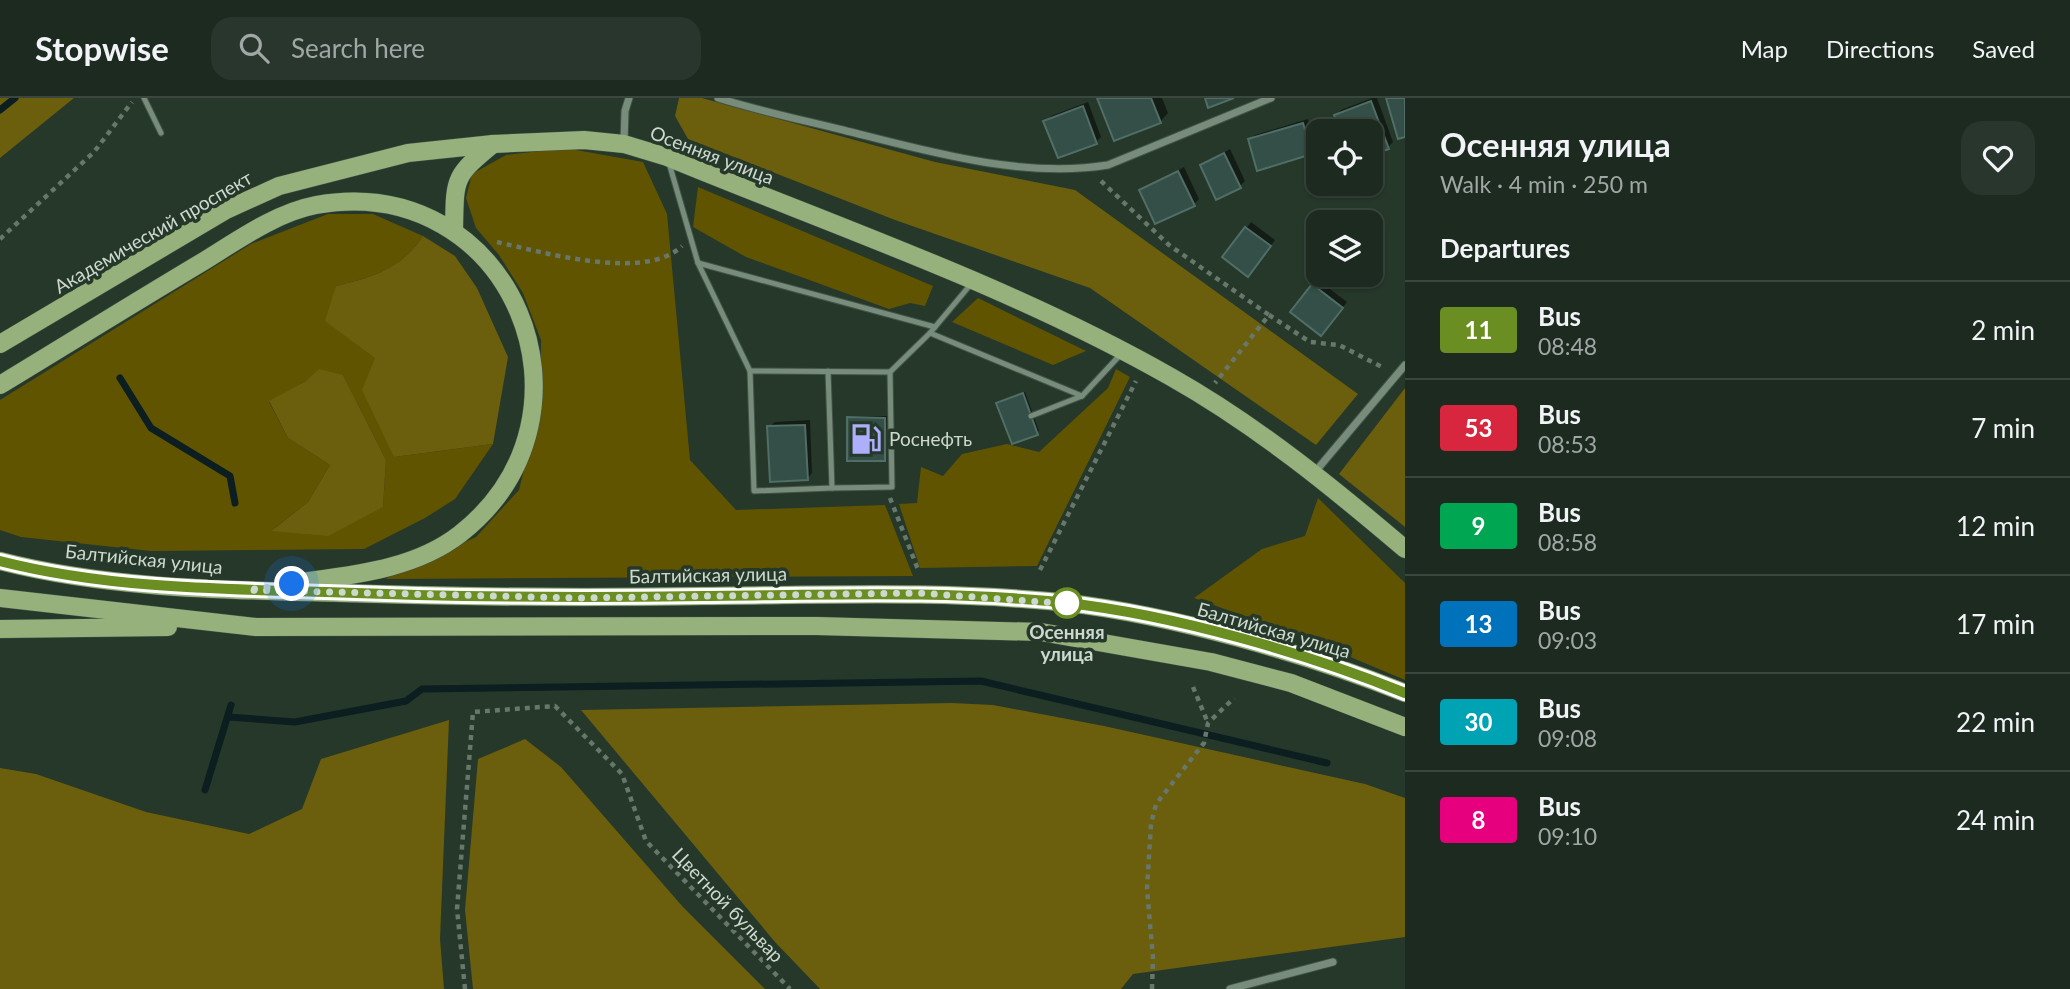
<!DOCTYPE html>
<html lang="en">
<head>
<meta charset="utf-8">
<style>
  :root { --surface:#1c2a20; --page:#29362d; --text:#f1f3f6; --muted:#a0a7a5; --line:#3a463e }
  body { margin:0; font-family:Lato,sans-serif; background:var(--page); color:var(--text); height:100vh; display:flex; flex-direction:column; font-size:26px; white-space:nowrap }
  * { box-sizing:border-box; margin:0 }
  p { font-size:23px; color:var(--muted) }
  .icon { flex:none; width:38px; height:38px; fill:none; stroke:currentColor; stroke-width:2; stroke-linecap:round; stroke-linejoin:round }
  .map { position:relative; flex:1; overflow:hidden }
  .details { display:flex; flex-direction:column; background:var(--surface); width:665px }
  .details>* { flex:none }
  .badge { padding:0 14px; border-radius:5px; font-size:24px; line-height:46px }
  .fabs { position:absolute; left:1306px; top:21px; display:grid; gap:14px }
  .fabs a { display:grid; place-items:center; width:77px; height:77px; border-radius:14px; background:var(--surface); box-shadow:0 2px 5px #0004,0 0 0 2px var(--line); font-size:35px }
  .you { position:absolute; width:35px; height:35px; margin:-18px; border:5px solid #fff; border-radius:50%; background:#1a73e8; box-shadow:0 0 0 10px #1a73e833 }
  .map>.badge { position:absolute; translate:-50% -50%; box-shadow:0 0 0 4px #fff }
  h2 { padding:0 35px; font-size:26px; line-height:63px }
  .round { display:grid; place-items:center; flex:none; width:74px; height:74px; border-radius:21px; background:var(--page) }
  .summary { display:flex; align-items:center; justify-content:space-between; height:119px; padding:0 35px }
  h1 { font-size:33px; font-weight:700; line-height:52px }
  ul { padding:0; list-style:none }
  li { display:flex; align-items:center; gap:21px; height:98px; padding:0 35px; border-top:2px solid var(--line) }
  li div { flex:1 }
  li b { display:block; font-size:26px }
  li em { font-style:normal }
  li .badge { min-width:77px; font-weight:700; text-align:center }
  header { display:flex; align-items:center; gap:42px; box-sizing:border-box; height:98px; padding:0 35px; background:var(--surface); border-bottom:2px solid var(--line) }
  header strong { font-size:33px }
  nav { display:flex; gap:38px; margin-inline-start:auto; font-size:24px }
  .search { width:490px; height:63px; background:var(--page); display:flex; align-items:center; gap:18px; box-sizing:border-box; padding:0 24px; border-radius:21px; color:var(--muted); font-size:26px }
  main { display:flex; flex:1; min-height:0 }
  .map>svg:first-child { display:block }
  .green { fill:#615400; fill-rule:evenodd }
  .forest { fill:#6b5e0c }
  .shadow { fill:#0007 }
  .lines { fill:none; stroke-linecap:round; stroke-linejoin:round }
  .stream { stroke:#0c1e20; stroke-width:7 }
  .building { fill:#334f48; stroke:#506d66; stroke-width:2 }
  .service-casing { stroke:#435347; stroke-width:7 }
  .minor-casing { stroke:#435347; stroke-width:9 }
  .primary-casing { stroke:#435347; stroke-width:19 }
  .path { stroke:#67776b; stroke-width:4.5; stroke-dasharray:5 5; stroke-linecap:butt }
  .service { stroke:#778c7b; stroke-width:5 }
  .minor { stroke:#778c7b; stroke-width:7 }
  .primary { stroke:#97b17c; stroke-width:18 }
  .line-casing { stroke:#fff; stroke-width:16 }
  .line { stroke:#6b8e23; stroke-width:10 }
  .walk { stroke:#cdd9cf; stroke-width:7; stroke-dasharray:0 12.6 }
  .stop-dot { fill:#fff; stroke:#6b8e23; stroke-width:3.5 }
  .labels { text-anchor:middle; stroke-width:7; stroke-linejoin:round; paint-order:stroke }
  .street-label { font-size:19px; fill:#cdd9cf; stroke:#25382a }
  .poi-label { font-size:19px; fill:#cdd9cf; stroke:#25382a; text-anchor:start }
  .stop-label { font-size:19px; font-weight:bold; fill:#cdd9cf; stroke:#25382a }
</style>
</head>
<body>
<header>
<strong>Stopwise</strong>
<div class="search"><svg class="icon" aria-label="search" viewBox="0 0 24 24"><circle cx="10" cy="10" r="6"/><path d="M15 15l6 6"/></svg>Search here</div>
<nav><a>Map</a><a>Directions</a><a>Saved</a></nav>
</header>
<main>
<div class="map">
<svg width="1405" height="891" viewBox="0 0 1405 891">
  <rect width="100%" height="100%" fill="#25382a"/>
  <!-- green -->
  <g class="green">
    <path d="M565 50 643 64 667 116 690 362 736 412 885 407 913 478 385 481 476 439 519 392 541 304V242L523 195 499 157 476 130 466 100 472 76 506 57Z"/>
    <path d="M698 89 933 188 925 208 910 205 889 211 746 159 693 129Z"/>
    <path d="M328 116H373L423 138C401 171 373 179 336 188L376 260 394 359 493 346 455 401 425 420 364 451 151 453 21 439 0 432V302L251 146ZM343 277 386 362 383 409 272 432 308 404 330 367 288 340 269 304 306 283Z"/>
    <path d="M978 200 1086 253 1053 267 952 224Z"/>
    <path d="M1116 271 1130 279 1037 468 920 470 899 406 917 405 921 369 943 378 962 356 1007 346 1039 354 1108 290Z"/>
    <path d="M1318 400 1405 485V582L1303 539 1194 500 1262 451 1305 438Z"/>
  </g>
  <!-- forest -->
  <g class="forest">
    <path d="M0 0H74L0 60Z"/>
    <path d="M679 0H702L935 64 1075 92 1358 296 1316 347 1090 190 895 122 688 41 675 18Z"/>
    <path d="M423 138 455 158 477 190 508 259 493 346 394 359 362 292 375 260 325 223 336 188C373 179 401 171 423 138Z"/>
    <path d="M319 271 343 277 386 362 383 409 328 438 271 433 308 404 330 367 288 340 269 303 306 283Z"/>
    <path d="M1405 290V429L1339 376Z"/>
    <path d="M952 605 993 607 1104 628 1365 686 1405 700V839L1133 876 1121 891H820L775 844 581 612Z"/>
    <path d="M449 622 440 841 444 891H0V670L36 676 146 714 249 736 302 711 321 661Z"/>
    <path d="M525 641 561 669 683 809 765 891H473L465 812 478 661Z"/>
  </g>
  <!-- shadow -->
  <g class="shadow">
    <path d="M1099 0H1162L1168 15 1160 24Z"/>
    <path d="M1372 0H1377L1393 44 1388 49 1370 33H1342L1336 17 1341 12Z"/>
    <path d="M1088 4 1101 39 1096 44 1046 23 1051 18Z"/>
    <path d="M1308 21 1316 50 1311 55 1250 42 1255 37Z"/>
    <path d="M1230 51 1245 83 1240 88 1202 67Z"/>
    <path d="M1184 69 1199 101 1194 106 1141 93Z"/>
    <path d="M1251 124 1275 142 1254 171 1225 159Z"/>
    <path d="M1318 182 1347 204 1326 231 1313 187Z"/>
    <path d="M1025 294 1039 333 1037 335 998 305Z"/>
    <path d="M851 318H887L884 361 849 320Z"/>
    <path d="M810 322 812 375 807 381 769 329 775 324Z"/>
  </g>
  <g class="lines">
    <!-- stream -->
    <g class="stream">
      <path d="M0 12 15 0"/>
      <path d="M120 280 151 330 230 378 235 405"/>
      <path d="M229 619 295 624 406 603 422 591 981 583 1327 665"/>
      <path d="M205 692 231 607"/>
    </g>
  </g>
  <!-- building -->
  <g class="building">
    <path d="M1097 0H1151L1161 25 1114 43Z"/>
    <path d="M1205 0H1234L1208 10Z"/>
    <path d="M1386 0H1405V39L1398 41Z"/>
    <path d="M1371 3 1389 51 1370 57V33H1340L1334 17Z"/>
    <path d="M1083 8 1097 46 1058 60 1043 23Z"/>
    <path d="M1303 25 1312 56 1257 73 1248 41Z"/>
    <path d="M1224 55 1241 90 1216 102 1200 67Z"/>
    <path d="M1178 73 1195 108 1155 126 1139 92Z"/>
    <path d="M1245 129 1271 148 1248 179 1222 159Z"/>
    <path d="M1312 186 1343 210 1321 238 1290 214Z"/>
    <path d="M1023 295 1038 337 1012 346 996 305Z"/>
    <path d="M847 319 885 320V363H847Z"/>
    <path d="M805 327 808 382 770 384 767 328Z"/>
  </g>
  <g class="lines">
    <defs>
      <g id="service">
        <path d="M144 0 161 35"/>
        <path d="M669 65 698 165 750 273 890 274 930 235 971 186"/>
        <path d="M698 165 935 229"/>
        <path d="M930 235 1082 298"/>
        <path d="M750 273 754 393 832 390 828 273"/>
        <path d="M1031 318 1082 298 1121 256"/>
        <path d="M832 390 892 389 890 274"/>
      </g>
      <g id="minor">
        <path d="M718 0C759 13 802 22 843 32 927 53 1022 81 1108 67L1271 0"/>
        <path d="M624 44 625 13 629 0"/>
        <path d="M1315 374 1405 267"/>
        <path d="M1230 891 1333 864"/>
      </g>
      <g id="primary">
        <path d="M454 132C455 80 453 79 493 46"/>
        <path d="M0 246 226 112 279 88 408 55 493 46 584 42 624 46 667 59C837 129 1011 188 1171 279 1256 327 1331 388 1405 451"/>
        <path d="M0 287C66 247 132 206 199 166 234 145 274 115 316 107 512 72 612 317 460 436 414 472 351 477 295 485"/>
        <path d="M0 463C109 491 228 492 340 495 462 499 583 500 704 498 826 497 947 492 1068 505 1172 517 1307 556 1405 595"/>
        <path d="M0 500 256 529 817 528 1041 534 1211 564 1291 585 1405 629"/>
        <path d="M0 531 168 529"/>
      </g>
    </defs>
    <!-- service casing -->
    <use href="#service" class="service-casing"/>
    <!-- minor casing -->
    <use href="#minor" class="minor-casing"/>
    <!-- primary casing -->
    <use href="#primary" class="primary-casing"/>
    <!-- path -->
    <g class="path">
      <path d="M1101 83 1169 147 1269 217 1215 285"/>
      <path d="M0 141 94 54 132 4"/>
      <path d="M497 144C542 154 645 184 682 148"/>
      <path d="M1269 217 1310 244 1339 247 1384 270"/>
      <path d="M890 400 919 474"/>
      <path d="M1040 472 1136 283"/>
      <path d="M1193 589 1208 625"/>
      <path d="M465 891 457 811 473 614 555 608 622 676 646 743 790 891"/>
      <path d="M1152 891 1153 860 1147 791 1151 726 1156 706 1204 645 1208 625 1234 600"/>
    </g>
    <!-- service -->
    <use href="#service" class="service"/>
    <!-- minor -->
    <use href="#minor" class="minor"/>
    <!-- primary -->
    <use href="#primary" class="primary"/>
  </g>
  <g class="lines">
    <defs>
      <path id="line" d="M0 463C105 490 219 491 326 494 452 499 578 500 704 498 826 497 947 492 1068 505 1173 517 1307 555 1405 595"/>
    </defs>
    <!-- line casing -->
    <use href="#line" class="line-casing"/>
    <!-- line -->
    <use href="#line" class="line"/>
    <!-- walk -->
    <path class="walk" d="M292 486 248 492 577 500 919 495 1071 506 1067 505"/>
  </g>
  <!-- icons -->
  <defs>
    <symbol id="fuel-bare" viewBox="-9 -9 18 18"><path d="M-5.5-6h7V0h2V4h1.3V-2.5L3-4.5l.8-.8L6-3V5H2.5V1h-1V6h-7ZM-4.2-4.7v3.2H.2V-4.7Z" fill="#adaffb" stroke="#25382a" stroke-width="2.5" paint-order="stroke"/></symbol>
  </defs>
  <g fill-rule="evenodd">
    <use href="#fuel-bare" x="844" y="319" width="44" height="44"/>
  </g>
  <!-- markers -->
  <circle class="stop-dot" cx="1067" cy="505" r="14"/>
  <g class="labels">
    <!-- street labels -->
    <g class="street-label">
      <text transform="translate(712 57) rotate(21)" y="7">Осенняя улица</text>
      <text transform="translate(153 134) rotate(-30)" y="7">Академический проспект</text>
      <text transform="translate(144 461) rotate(6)" y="7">Балтийская улица</text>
      <text transform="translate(708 477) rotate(-1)" y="7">Балтийская улица</text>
      <text transform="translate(1274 532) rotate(16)" y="7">Балтийская улица</text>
      <text transform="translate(728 807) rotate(46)" y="7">Цветной бульвар</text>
    </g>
    <!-- poi labels -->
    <g class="poi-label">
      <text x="889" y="348">Роснефть</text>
    </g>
    <!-- stop labels -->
    <g class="stop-label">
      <text x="1067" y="541">Осенняя<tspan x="1067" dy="22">улица</tspan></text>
    </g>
  </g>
</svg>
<div class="fabs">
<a><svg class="icon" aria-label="locate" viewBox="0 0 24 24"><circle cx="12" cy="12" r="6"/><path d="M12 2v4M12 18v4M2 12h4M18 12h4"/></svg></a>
<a><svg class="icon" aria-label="layers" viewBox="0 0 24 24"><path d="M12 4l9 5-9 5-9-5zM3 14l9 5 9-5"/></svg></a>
</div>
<div class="you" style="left:292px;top:486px"></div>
</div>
<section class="details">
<div class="summary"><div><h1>Осенняя улица</h1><p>Walk · 4 min · 250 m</p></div><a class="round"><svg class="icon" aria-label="heart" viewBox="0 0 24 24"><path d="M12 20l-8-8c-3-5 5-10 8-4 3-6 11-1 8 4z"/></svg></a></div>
<h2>Departures</h2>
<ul>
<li><span class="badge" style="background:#6b8e23;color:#fff">11</span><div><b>Bus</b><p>08:48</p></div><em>2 min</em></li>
<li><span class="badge" style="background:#d7263d;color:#fff">53</span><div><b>Bus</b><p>08:53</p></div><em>7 min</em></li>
<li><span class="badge" style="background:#00a651;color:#fff">9</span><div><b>Bus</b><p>08:58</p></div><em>12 min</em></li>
<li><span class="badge" style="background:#0072bc;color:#fff">13</span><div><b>Bus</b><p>09:03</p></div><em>17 min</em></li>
<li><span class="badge" style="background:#00a3b4;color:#fff">30</span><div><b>Bus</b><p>09:08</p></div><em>22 min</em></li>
<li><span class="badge" style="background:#e6007e;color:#fff">8</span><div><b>Bus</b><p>09:10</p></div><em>24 min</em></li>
</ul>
</section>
</main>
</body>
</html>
